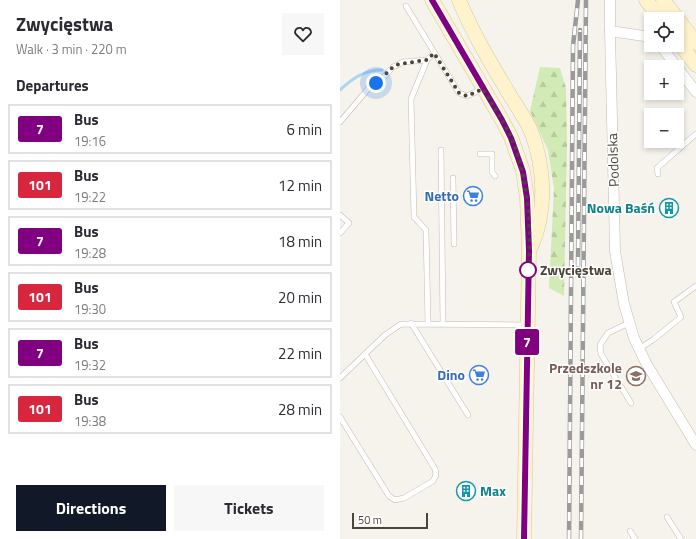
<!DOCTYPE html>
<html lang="en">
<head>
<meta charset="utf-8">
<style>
  :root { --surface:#fff; --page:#f7f7f7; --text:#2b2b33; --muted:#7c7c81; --line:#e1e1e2; --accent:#111827 }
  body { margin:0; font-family:"Titillium Web",sans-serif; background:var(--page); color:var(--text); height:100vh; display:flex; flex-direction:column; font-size:15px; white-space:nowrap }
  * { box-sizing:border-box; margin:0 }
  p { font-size:13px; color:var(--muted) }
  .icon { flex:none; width:22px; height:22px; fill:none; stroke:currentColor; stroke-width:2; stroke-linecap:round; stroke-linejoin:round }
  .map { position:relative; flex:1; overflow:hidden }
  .sheet { display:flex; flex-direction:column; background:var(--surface); width:340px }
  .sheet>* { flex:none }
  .badge { padding:0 8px; border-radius:3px; font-size:14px; line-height:26px }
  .tools { position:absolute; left:304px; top:12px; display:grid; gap:8px }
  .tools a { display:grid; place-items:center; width:40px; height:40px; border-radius:0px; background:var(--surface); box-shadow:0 2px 6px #0003; font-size:20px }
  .scale { position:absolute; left:12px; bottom:10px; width:76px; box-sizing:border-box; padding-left:4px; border:2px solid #4b4439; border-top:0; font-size:11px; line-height:14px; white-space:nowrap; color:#4b4439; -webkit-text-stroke:3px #fff; paint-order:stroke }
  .you { position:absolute; width:20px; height:20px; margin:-10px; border:3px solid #fff; border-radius:50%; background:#1a73e8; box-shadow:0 0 0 6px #1a73e833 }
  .map>.badge { position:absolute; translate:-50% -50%; box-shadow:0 0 0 2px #fff }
  h2 { padding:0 16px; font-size:15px; line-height:36px }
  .round { display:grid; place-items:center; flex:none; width:42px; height:42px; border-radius:0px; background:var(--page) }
  .overview { display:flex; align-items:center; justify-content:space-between; height:68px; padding:0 16px }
  h1 { font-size:19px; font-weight:700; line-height:30px }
  .primary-button { display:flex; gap:8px; margin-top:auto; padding:8px 16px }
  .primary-button a { flex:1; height:46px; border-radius:0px; background:var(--accent); color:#fff; font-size:16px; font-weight:700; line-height:46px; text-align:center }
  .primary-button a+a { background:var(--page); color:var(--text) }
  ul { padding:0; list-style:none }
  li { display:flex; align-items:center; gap:12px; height:50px; margin:0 8px 6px; padding:0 8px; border:2px solid var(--line); border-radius:0px }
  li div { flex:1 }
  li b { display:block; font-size:15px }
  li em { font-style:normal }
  li .badge { min-width:44px; font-weight:700; text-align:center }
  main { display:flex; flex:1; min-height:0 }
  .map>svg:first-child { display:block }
  .forest { fill:url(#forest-firs) }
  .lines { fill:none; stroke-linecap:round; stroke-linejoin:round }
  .stream { stroke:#a9d4f2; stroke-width:3 }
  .service-casing { stroke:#c2bbae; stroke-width:6 }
  .minor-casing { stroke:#c2bbae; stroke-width:11 }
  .secondary-casing { stroke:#d6c79b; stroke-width:15 }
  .service { stroke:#fff; stroke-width:5 }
  .minor { stroke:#fff; stroke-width:10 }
  .secondary { stroke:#fff3cd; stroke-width:14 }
  .rail-casing { stroke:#9a9a9a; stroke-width:4.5 }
  .rail { stroke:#fff; stroke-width:3; stroke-dasharray:9; stroke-linecap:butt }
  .line-casing { stroke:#fff; stroke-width:9 }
  .line { stroke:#800080; stroke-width:6 }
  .walk { stroke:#4b4439; stroke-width:4; stroke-dasharray:0 7.2 }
  .stop-dot { fill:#fff; stroke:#800080; stroke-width:2 }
  .labels { text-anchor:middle; stroke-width:3; stroke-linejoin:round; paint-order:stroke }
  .street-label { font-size:14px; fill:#4b4439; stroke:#fff }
  .shop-label { font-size:14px; font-weight:bold; fill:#366cbe; stroke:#fff; text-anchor:end }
  .culture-label { font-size:14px; font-weight:bold; fill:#0d838f; stroke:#fff; text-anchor:end }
  .stop-label { font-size:14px; font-weight:bold; fill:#4b4439; stroke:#fff; text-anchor:start }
  .education-label { font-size:14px; font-weight:bold; fill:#785e54; stroke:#fff; text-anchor:end }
</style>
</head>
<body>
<main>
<section class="sheet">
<div class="overview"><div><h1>Zwycięstwa</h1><p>Walk · 3 min · 220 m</p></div><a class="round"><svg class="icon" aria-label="heart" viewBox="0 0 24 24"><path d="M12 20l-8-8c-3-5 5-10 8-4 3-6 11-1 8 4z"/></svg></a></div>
<h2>Departures</h2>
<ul>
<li><span class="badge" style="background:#800080;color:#fff">7</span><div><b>Bus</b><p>19:16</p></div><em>6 min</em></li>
<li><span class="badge" style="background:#d7263d;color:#fff">101</span><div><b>Bus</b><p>19:22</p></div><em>12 min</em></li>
<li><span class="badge" style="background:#800080;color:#fff">7</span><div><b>Bus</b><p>19:28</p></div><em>18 min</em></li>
<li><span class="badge" style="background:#d7263d;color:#fff">101</span><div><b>Bus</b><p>19:30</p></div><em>20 min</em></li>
<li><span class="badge" style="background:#800080;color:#fff">7</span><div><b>Bus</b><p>19:32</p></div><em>22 min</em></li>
<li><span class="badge" style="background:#d7263d;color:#fff">101</span><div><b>Bus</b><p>19:38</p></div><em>28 min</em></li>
</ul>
<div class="primary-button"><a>Directions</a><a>Tickets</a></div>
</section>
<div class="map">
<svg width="356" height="539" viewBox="0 0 356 539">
  <defs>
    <pattern id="forest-firs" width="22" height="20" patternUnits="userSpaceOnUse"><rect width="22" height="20" fill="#d2eab5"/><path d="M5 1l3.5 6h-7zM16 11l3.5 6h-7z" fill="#b6ca9c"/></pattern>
  </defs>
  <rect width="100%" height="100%" fill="#f6f3ec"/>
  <!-- forest -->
  <path class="forest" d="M200 67 220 68 226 88 227 144 224 296 209 288 214 189 208 150 190 111Z"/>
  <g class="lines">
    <!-- stream -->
    <path class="stream" d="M0 90C13 78 24 70 42 70"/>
    <defs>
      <g id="service">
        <path d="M66 6 119 93 127 96 142 89"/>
        <path d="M0 122 28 89 43 78 53 67 63 62 87 60"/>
        <path d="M101 150 103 323"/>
        <path d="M140 154H152V172L155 176"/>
        <path d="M318 174 317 168 356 134"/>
        <path d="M113 178 114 244"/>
        <path d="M0 215 9 223 0 233"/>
        <path d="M71 323 128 415"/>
        <path d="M88 323 86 230 74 217 71 99 87 60 94 53"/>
        <path d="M289 323 268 333 260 345 261 354 291 403"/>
        <path d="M299 349 314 339 341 317 334 302 356 286"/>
        <path d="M0 378 45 335 61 324 186 325"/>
        <path d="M0 417 49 496 55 500 64 498 93 481 96 475 95 469 25 354"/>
        <path d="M327 517 341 539"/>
        <path d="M290 531 295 539"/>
      </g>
      <g id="minor">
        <path d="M270 0V31L275 251 284 304 294 338 306 363 356 445"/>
        <path d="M270 31 311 37"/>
        <path d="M320 45 337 67"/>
        <path d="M337 67 356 92"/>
      </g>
      <g id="secondary">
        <path d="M92 0 162 120 171 137 183 171 187 198 189 251 184 539"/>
        <path d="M119 0C132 32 150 62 168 92 175 104 185 118 191 131 205 168 207 211 191 247"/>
        <path d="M306 0 321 19"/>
        <path d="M323 0 356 43"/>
        <path d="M337 40 356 65"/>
      </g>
    </defs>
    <!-- service casing -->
    <use href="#service" class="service-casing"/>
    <!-- minor casing -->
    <use href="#minor" class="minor-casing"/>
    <!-- secondary casing -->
    <use href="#secondary" class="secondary-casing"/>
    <!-- service -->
    <use href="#service" class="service"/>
    <!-- minor -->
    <use href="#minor" class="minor"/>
    <!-- secondary -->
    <use href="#secondary" class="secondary"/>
    <defs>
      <g id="rail">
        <path d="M238 266 240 30"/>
        <path d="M229 539 233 46 238 0"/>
        <path d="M241 539 246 0"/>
      </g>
    </defs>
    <!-- rail casing -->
    <use href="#rail" class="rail-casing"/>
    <!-- rail -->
    <use href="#rail" class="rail"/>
  </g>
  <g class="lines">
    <defs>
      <path id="line" d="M92 0 162 120 171 138 183 172 187 198 189 251 184 539"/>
    </defs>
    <!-- line casing -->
    <use href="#line" class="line-casing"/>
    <!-- line -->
    <use href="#line" class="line"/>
    <!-- walk -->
    <path class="walk" d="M36 83 53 67 59 64 87 60 94 53 119 93 127 96 143 89C153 105 163 120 171 137 188 176 192 229 188 270"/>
  </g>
  <!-- icons -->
  <defs>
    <symbol id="supermarket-ring" viewBox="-11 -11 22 22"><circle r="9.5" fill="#fff" stroke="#3f7fe0" stroke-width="1.5"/><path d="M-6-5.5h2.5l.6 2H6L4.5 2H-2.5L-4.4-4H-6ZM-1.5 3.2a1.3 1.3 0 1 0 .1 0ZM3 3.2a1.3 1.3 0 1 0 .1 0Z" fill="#3f7fe0"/></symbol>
    <symbol id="building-ring" viewBox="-11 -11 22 22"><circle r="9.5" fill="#fff" stroke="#0f9aa8" stroke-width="1.5"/><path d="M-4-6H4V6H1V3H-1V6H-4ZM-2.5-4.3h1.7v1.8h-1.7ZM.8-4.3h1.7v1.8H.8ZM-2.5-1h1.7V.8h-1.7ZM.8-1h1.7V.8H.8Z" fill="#0f9aa8"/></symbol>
    <symbol id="school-ring" viewBox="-11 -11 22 22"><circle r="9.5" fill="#fff" stroke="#8d6e63" stroke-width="1.5"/><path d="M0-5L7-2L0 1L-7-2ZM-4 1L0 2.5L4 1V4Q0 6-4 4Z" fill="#8d6e63"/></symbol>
  </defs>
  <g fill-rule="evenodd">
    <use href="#supermarket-ring" x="122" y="185" width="22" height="22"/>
    <use href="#building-ring" x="318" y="197" width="22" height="22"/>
    <use href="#supermarket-ring" x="128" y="364" width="22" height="22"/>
    <use href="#school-ring" x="285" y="365" width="22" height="22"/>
    <use href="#building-ring" x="115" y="480" width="22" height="22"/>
  </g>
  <!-- markers -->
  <circle class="stop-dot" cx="188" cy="270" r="8"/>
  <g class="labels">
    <!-- street labels -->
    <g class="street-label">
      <text transform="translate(273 160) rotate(-92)" y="5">Podolska</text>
    </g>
    <!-- shop labels -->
    <g class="shop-label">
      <text x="119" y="201">Netto</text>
      <text x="125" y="380">Dino</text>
    </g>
    <!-- culture labels -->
    <g class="culture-label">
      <text x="315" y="213">Nowa Baśń</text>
      <text x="140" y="496" text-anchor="start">Max</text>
    </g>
    <!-- stop labels -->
    <g class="stop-label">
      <text x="200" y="275">Zwycięstwa</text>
    </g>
    <!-- education labels -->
    <g class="education-label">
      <text x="282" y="373">Przedszkole<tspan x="282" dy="16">nr 12</tspan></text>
    </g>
  </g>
</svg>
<div class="tools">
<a><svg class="icon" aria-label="locate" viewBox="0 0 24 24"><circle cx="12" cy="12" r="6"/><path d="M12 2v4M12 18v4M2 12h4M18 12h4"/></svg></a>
<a>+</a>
<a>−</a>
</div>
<div class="scale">50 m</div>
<div class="you" style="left:36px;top:83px"></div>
<b class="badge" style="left:187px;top:342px;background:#800080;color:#fff">7</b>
</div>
</main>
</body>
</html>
